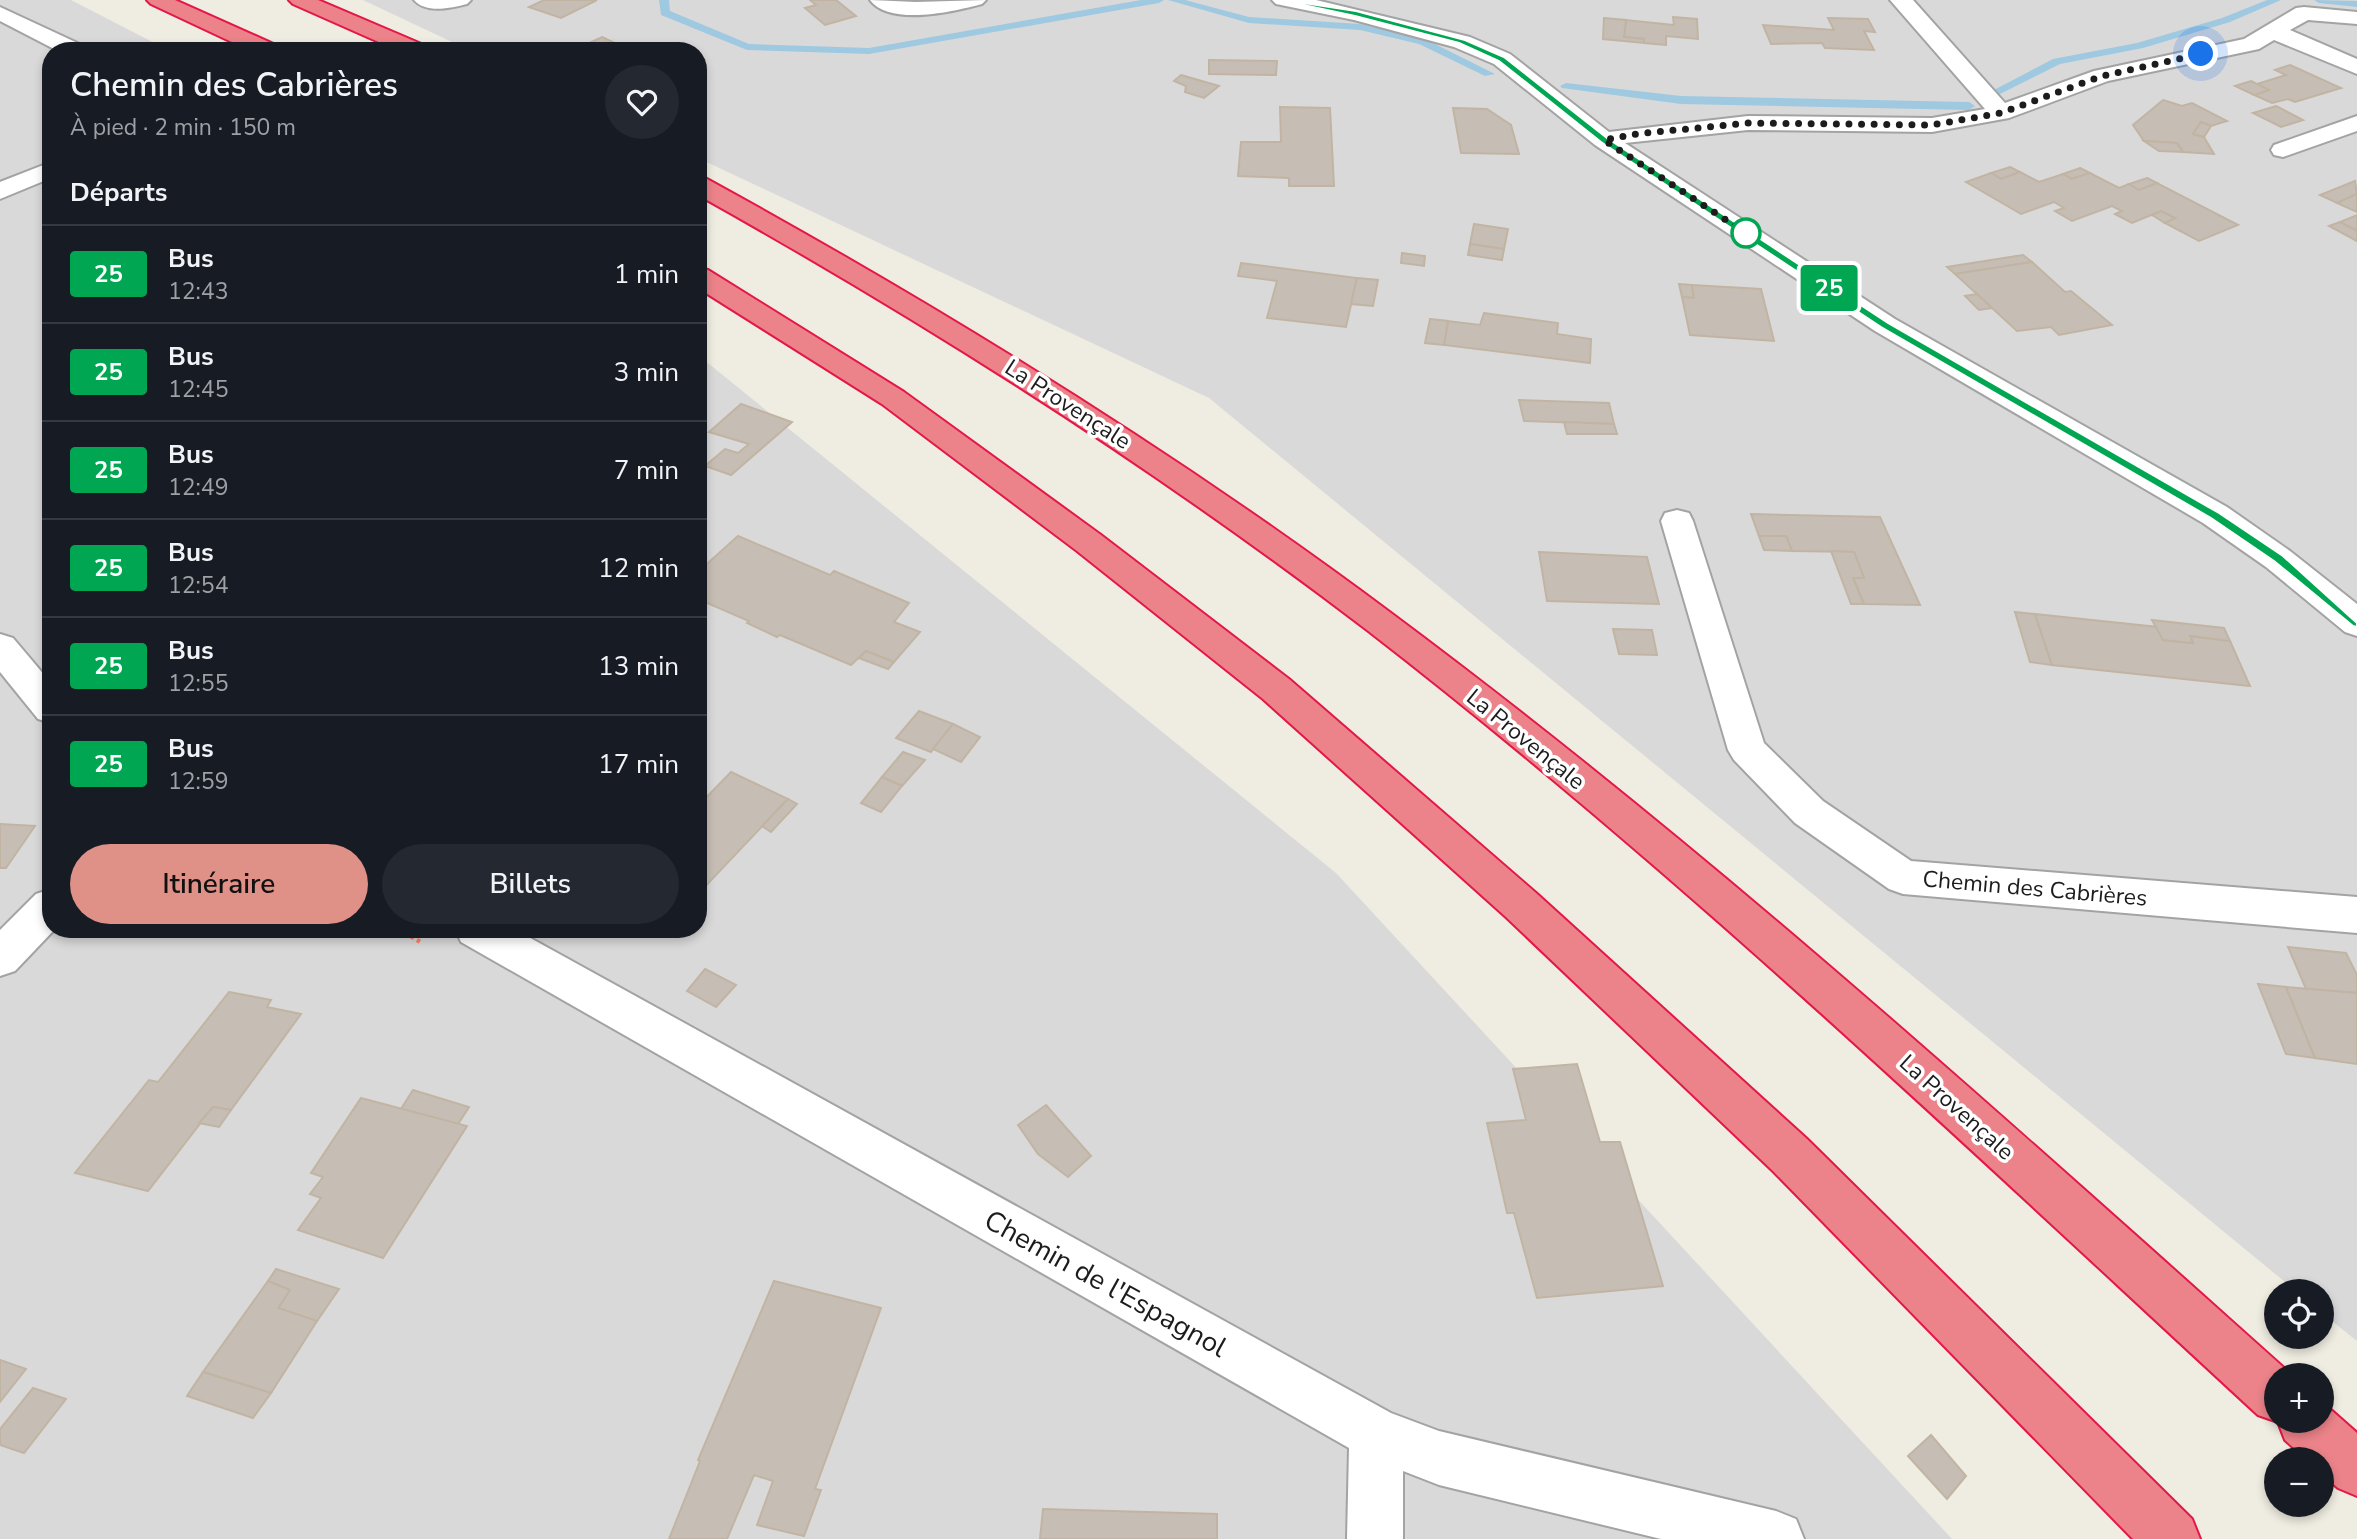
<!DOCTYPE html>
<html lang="fr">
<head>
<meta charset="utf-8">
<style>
  :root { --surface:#171b24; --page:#242831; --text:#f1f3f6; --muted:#9ea1a6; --line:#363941; --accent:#df9087 }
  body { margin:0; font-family:"Nunito Sans",sans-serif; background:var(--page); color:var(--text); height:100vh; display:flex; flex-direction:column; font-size:26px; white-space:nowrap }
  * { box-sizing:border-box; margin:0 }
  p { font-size:23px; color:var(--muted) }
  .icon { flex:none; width:38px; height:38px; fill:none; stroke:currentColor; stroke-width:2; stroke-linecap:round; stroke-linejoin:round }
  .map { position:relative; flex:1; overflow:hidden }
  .sheet { position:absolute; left:42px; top:42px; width:665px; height:896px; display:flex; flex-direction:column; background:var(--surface); border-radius:28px; box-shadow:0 4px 10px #0003 }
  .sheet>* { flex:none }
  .badge { padding:0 14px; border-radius:5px; font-size:24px; line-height:46px }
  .controls { position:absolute; left:2264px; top:1279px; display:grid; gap:14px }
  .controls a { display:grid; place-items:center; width:70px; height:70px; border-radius:50%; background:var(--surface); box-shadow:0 4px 10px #0003; font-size:35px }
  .you { position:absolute; width:35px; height:35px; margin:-18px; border:5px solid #fff; border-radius:50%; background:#1a73e8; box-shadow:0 0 0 10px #1a73e833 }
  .map>.badge { position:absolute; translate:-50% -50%; box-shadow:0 0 0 4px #fff }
  h2 { padding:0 28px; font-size:26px; line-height:63px }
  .round { display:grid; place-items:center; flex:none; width:74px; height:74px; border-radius:37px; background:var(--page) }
  .summary { display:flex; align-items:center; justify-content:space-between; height:119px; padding:0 28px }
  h1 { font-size:33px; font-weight:600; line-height:52px }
  .cta { display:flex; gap:14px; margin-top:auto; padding:14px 28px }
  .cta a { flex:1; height:80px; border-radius:42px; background:var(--accent); color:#111; font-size:28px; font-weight:600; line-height:80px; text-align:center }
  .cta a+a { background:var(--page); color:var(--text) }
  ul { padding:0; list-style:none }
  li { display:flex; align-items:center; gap:21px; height:98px; padding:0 28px; border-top:2px solid var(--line) }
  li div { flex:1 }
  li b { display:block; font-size:26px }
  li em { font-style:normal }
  li .badge { min-width:77px; font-weight:700; text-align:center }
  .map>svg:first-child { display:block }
  .residential { fill:#dad9d9 }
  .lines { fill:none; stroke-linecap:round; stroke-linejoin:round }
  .stream { fill:#9ec9e0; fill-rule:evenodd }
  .building { fill:#c6beb4; stroke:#c1b4a3; stroke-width:2 }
  .minor-casing { stroke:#a3a3a3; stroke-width:4 }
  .highway-casing { stroke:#e31846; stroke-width:4 }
  .path { stroke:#ff8462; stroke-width:4.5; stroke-dasharray:3.5 3.5; stroke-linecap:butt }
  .minor { fill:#fff; fill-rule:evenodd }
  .highway { fill:#ec838a; fill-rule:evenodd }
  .line { fill:#00a651; stroke:#fff; stroke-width:2 }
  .walk { stroke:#1c1c1c; stroke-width:7; stroke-dasharray:0 12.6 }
  .stop-dot { fill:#fff; stroke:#00a651; stroke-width:3.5 }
  .labels { text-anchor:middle; stroke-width:7; stroke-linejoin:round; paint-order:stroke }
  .street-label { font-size:23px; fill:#1c1c1c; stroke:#fff }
  .near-street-label { font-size:28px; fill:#1c1c1c; stroke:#fff }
</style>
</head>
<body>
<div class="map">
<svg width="2357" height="1539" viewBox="0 0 2357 1539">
  <rect width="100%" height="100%" fill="#efece1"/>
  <!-- residential -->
  <g class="residential">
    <path d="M0 0H71L170 51H51V929H698V355L1336 873 1952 1539H0Z"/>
    <path d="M363 0H2357V1341L2322 1313V1292L2296 1291 1209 398 698 158V51H471Z"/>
  </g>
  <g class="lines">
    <!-- stream -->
    <g class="stream">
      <path d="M659 0H669L670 11 749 44 869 48 1141 0H1164L1159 3 869 54 747 50 661 15Z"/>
      <path d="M1168 0H1185L1249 17 1360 24 1427 40 1495 74 1485 76 1419 44 1360 30 1249 23Z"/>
      <path d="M2267 0H2281L2230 22 2143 48 2060 64 2000 94 1990 92 2053 59 2137 43 2222 18Z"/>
      <path d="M2314 0 2357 1V7L2319 3Z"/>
      <path d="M1566 83 1681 96 1969 102 1975 106 1969 110 1681 104 1562 88 1560 86Z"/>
    </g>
  </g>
  <!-- building -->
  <g class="building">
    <path d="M544 0H597L561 18 529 7Z"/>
    <path d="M810 0H836L856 16 825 25 805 8 816 5Z"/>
    <path d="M1673 17 1697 19 1698 39 1666 36V45L1644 43V39L1624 37 1626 20 1674 25Z"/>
    <path d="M1604 18 1626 20 1624 37 1644 39V43L1603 39Z"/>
    <path d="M1828 18 1868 19 1875 32 1864 31 1874 50 1825 48 1822 43 1771 44 1763 25 1834 30Z"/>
    <path d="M602 37 619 45 607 51H599L585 45Z"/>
    <path d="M1209 60 1277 61 1276 75 1209 74Z"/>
    <path d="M2290 65 2341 88 2295 102 2288 99 2272 103 2254 95 2269 90 2257 84 2286 75 2275 70Z"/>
    <path d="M1181 75 1219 86 1204 98 1185 92 1186 86 1174 81Z"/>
    <path d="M2251 81 2269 90 2254 95 2235 86Z"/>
    <path d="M2163 100 2182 106 2192 103 2227 121 2211 126 2201 122 2193 134 2204 137 2214 154 2183 152 2177 143 2144 141 2133 125Z"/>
    <path d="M2276 106 2303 120 2281 127 2253 113Z"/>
    <path d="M1280 107 1330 108 1334 186H1289V178L1238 176 1241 142H1281Z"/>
    <path d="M1453 108 1487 109 1511 125 1519 154 1461 153Z"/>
    <path d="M2201 122 2211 126 2204 137 2193 134Z"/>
    <path d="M2144 141 2177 143 2183 152 2159 151Z"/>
    <path d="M2010 167 2020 172 2001 179 1991 173Z"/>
    <path d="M2080 168 2090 173 2072 179 2063 174Z"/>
    <path d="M2020 172 2039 182 2063 174 2072 179 2090 173 2119 188 2129 184 2139 190 2157 183 2238 225 2199 241 2165 223 2175 218 2161 211 2132 223 2115 214 2122 211 2112 206 2072 221 2055 211 2064 208 2054 202 2021 214 1966 182 1991 173 2001 179Z"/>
    <path d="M2147 178 2157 183 2139 190 2129 184Z"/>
    <path d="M2355 181 2357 194 2337 203 2320 195Z"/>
    <path d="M2357 194V212L2337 203Z"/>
    <path d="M2161 211 2175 218 2165 223 2152 215Z"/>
    <path d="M2357 215V231L2340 222Z"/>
    <path d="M2340 222 2357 231V241L2329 226Z"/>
    <path d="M1474 224 1508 229 1504 249 1470 244Z"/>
    <path d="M1470 244 1504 249 1502 260 1468 255Z"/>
    <path d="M1402 253 1425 256 1424 266 1401 263Z"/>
    <path d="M2023 255 2032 262 1955 274 1947 267Z"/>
    <path d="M2032 262 2065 292 2071 291 2112 325 2059 335 2051 327 2017 331 1955 274Z"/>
    <path d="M1241 263 1357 278 1346 327 1267 318 1277 281 1238 276Z"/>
    <path d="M1357 278 1378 280 1373 306 1351 304Z"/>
    <path d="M1679 284 1692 285 1694 298 1682 297Z"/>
    <path d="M1692 285 1761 289 1774 341 1690 335 1682 297 1694 298Z"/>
    <path d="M1977 294 1992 308 1979 310 1965 296Z"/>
    <path d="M1484 313 1558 323 1557 334 1591 339 1590 363 1444 345 1448 321 1480 325Z"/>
    <path d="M1430 319 1448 321 1444 345 1425 343Z"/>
    <path d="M1519 400 1609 403 1614 424 1524 421Z"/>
    <path d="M741 404 792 422 731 475 705 466 725 449 738 453 749 444 709 432Z"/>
    <path d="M1564 422 1614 424 1617 434H1567Z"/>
    <path d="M1751 514 1880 517 1920 605 1864 604 1853 578H1864L1854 552 1792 551 1786 536H1759Z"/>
    <path d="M738 536 830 575 834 571 909 603 894 622 920 632 894 662 866 651 851 665 780 635 777 637 747 623 749 621 698 599V572Z"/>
    <path d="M1759 536H1786L1792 551 1764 550Z"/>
    <path d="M1831 551 1854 552 1864 578H1853L1864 604H1851Z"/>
    <path d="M1539 552 1647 557 1659 604 1547 601Z"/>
    <path d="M2015 612 2035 614 2052 665 2030 662Z"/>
    <path d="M2035 614 2158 627 2163 640 2193 643 2190 636 2230 641 2250 686 2052 665Z"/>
    <path d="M2152 620 2224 628 2230 641 2190 636 2193 643 2163 640Z"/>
    <path d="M1613 629 1652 630 1657 655 1619 654Z"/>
    <path d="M866 651 894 662 888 669 859 658Z"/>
    <path d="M919 711 953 724 931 752 896 738Z"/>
    <path d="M953 724 980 737 961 762 933 749Z"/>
    <path d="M903 752 925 760 902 786 882 777Z"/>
    <path d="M731 772 788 799 698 894V806Z"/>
    <path d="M882 777 902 786 881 812 861 803Z"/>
    <path d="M788 799 797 804 771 832 762 826Z"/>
    <path d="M0 824 35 826 6 868H0Z"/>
    <path d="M2288 947 2346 953 2357 975V993L2306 989Z"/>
    <path d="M705 969 736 985 716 1007 687 991Z"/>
    <path d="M2258 984 2286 987 2315 1058 2286 1054Z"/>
    <path d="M2286 987 2357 993V1064L2315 1058Z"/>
    <path d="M229 992 271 1000 267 1007 301 1014 231 1110 213 1107 148 1191 75 1173 149 1080 158 1082Z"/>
    <path d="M1577 1064 1600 1142H1620L1663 1286 1537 1298 1514 1213H1507L1487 1123 1526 1120 1513 1069Z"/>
    <path d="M413 1090 469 1107 458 1124 401 1109Z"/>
    <path d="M361 1098 467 1126 383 1258 298 1230 321 1198 310 1194 323 1177 311 1173Z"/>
    <path d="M1046 1105 1091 1156 1068 1177 1038 1154 1018 1125Z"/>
    <path d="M213 1107 231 1110 219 1127 199 1123Z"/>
    <path d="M276 1269 339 1289 317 1321 278 1308 290 1290 268 1281Z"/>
    <path d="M268 1281 290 1290 278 1308 317 1321 271 1393 203 1372Z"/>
    <path d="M774 1281 881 1308 815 1489 821 1490 804 1536 757 1525 773 1481 754 1475 727 1539H669L700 1461 698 1460Z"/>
    <path d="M0 1360 26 1369 0 1402Z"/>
    <path d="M203 1372 271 1393 253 1418 187 1396Z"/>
    <path d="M33 1388 66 1399 24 1453 0 1445V1429Z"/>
    <path d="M1931 1435 1966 1476 1947 1499 1908 1456Z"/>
    <path d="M1043 1509 1217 1514V1539H1040Z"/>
  </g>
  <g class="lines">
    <defs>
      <g id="minor">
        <path d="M414 0H471L467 4C451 8 426 14 414 0Z"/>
        <path d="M870 0 916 2 986 0 982 4C956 11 890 27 870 0Z"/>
        <path d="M1272 0H1316L1470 37 1510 54 1609 132 1748 116 1932 118 1985 109 1890 0H1913L2005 103 2094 71 2244 39 2296 8 2304 7 2357 12V24L2308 20 2290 30 2357 59V74L2274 40 2259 49 2108 81 2009 118 1932 132 1748 130 1625 143 1895 319 2227 507 2290 551 2357 604V636L2345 632 2266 567 2203 523 1875 331 1595 145 1494 64 1454 47 1354 20 1276 4Z"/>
        <path d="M0 7 84 46 87 51H58L0 21Z"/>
        <path d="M2357 116V131L2283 157 2274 155 2271 150 2274 145Z"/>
        <path d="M51 162V178L0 199V182Z"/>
        <path d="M1677 510 1689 513 1693 521 1764 743 1823 801 1911 861 2357 897V933L1903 894 1889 889 1795 823 1734 760 1728 750 1661 521 1665 513Z"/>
        <path d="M0 634 13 638 51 683V723L38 719 0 672Z"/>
        <path d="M51 889V929H55L15 971 0 976V930L36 894Z"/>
        <path d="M455 929H514L1391 1413 1439 1431 1776 1511 1796 1519 1804 1539H1661L1439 1485 1403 1471V1539H1347L1349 1448 461 942Z"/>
      </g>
      <g id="highway">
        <path d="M147 0H175L278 46 281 51H251L151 4Z"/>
        <path d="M289 0H318L426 46 429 51H399L293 4Z"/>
        <path d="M698 176 707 179C944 309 1174 451 1391 613 1707 848 2000 1114 2293 1376H2277V1421H2322V1402L2357 1433V1496L2338 1488 2322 1474V1460H2307L2285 1440 2278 1422 2258 1415C1967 1147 1680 872 1367 630 1155 468 931 325 698 195Z"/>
        <path d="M698 268 708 270 904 392 1101 535 1289 679 1536 893 1807 1139 2192 1519 2200 1539H2133L1773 1171 1506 917 1263 699 1077 551 882 404 698 288Z"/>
      </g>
    </defs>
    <!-- minor casing -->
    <use href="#minor" class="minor-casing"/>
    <!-- highway casing -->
    <use href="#highway" class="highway-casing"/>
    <!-- path -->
    <path class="path" d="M399 929 422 943"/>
    <!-- minor -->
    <use href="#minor" class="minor"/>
    <!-- highway -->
    <use href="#highway" class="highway"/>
  </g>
  <!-- line -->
  <path class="line" d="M1280 0H1284L1356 11 1465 40 1504 57 1607 138 1888 323 2219 513 2283 556 2357 623V627L2353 626 2274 561 2211 518 1881 327 1601 142 1499 61 1459 43 1355 16Z"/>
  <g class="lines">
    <!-- walk -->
    <path class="walk" d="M1746 233 1604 140 1636 134 1748 123 1932 125 2001 113 2102 76 2201 54"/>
  </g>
  <!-- markers -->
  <circle class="stop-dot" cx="1746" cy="233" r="14"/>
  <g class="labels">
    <!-- street labels -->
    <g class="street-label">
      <text transform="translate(1068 404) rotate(33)" y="8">La Provençale</text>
      <text transform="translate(1526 739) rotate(39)" y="8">La Provençale</text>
      <text transform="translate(2035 888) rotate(5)" y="8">Chemin des Cabrières</text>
      <text transform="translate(1957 1107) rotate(42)" y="8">La Provençale</text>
    </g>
    <!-- near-street labels -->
    <g class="near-street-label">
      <text transform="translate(1106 1283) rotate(29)" y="10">Chemin de l'Espagnol</text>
    </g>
  </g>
</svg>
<div class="controls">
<a><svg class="icon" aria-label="locate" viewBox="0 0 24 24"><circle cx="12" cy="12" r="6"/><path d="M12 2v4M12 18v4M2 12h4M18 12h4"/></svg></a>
<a>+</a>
<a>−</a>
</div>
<div class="you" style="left:2201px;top:54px"></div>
<b class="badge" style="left:1829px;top:288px;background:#00a651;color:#fff">25</b>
<section class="sheet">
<div class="summary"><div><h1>Chemin des Cabrières</h1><p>À pied · 2 min · 150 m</p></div><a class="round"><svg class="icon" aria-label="heart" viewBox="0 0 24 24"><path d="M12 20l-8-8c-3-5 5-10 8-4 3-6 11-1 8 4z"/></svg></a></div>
<h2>Départs</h2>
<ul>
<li><span class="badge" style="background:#00a651;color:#fff">25</span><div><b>Bus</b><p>12:43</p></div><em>1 min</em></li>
<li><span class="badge" style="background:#00a651;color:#fff">25</span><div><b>Bus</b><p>12:45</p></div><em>3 min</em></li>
<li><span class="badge" style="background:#00a651;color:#fff">25</span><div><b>Bus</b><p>12:49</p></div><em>7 min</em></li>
<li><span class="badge" style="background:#00a651;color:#fff">25</span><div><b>Bus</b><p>12:54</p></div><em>12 min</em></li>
<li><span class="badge" style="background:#00a651;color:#fff">25</span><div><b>Bus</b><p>12:55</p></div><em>13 min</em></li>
<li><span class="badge" style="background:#00a651;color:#fff">25</span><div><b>Bus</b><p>12:59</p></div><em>17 min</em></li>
</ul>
<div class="cta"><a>Itinéraire</a><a>Billets</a></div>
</section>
</div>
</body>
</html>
